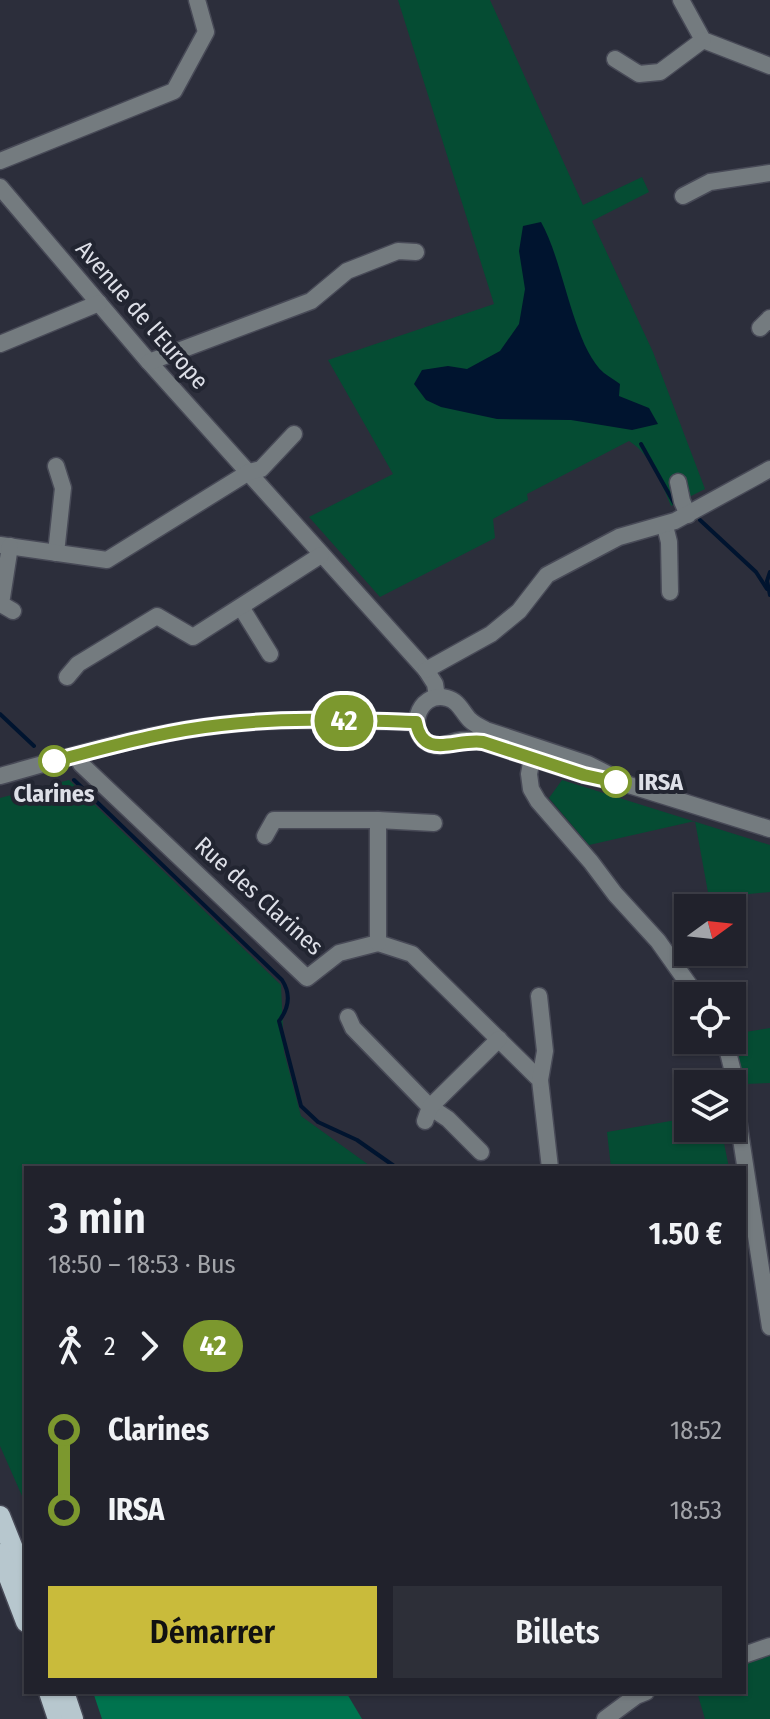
<!DOCTYPE html>
<html lang="fr">
<head>
<meta charset="utf-8">
<style>
  :root { --surface:#21222c; --page:#2d2f38; --text:#f1f3f6; --muted:#a2a4a9; --line:#3e3f48; --accent:#c9bb3b }
  body { margin:0; font-family:"Fira Sans Condensed",sans-serif; background:var(--page); color:var(--text); height:100vh; display:flex; flex-direction:column; font-size:30px; white-space:nowrap }
  * { box-sizing:border-box; margin:0 }
  p { font-size:26px; color:var(--muted) }
  .icon { flex:none; width:44px; height:44px; fill:none; stroke:currentColor; stroke-width:2; stroke-linecap:round; stroke-linejoin:round }
  .map { position:relative; flex:1; overflow:hidden }
  .side { position:absolute; left:24px; top:1166px; width:722px; height:528px; display:flex; flex-direction:column; background:var(--surface); border-radius:0px; box-shadow:0 2px 6px #0004,0 0 0 2px var(--line) }
  .side>* { flex:none }
  .badge { padding:0 16px; border-radius:26px; font-size:28px; line-height:52px }
  .needle { width:52px; rotate:75deg }
  .fabs { position:absolute; left:674px; top:894px; display:grid; gap:16px }
  .fabs a { display:grid; place-items:center; width:72px; height:72px; border-radius:0px; background:var(--surface); box-shadow:0 2px 6px #0004,0 0 0 2px var(--line); font-size:40px }
  .map>.badge { position:absolute; translate:-50% -50%; box-shadow:0 0 0 4px #fff }
  .legs { display:flex; align-items:center; gap:12px; height:88px; padding:0 24px; font-size:26px }
  .legs p { margin-inline-start:auto }
  .head { display:flex; align-items:center; justify-content:space-between; height:136px; padding:0 24px }
  h1 { font-size:44px; font-weight:600; line-height:60px }
  .action { display:flex; gap:16px; margin-top:auto; padding:16px 24px }
  .action a { flex:1; height:92px; border-radius:0px; background:var(--accent); color:#111; font-size:32px; font-weight:600; line-height:92px; text-align:center }
  .action a+a { background:var(--page); color:var(--text) }
  ul { padding:0 24px; list-style:none }
  li { display:flex; align-items:center; gap:28px; height:80px; font-size:30px }
  li i { display:grid; place-items:center; width:12px; height:100%; margin:0 10px; background:currentColor }
  li i::after { content:''; width:20px; height:20px; margin:-10px; border:6px solid; border-radius:50%; background:var(--surface) }
  li p { margin-inline-start:auto }
  li:first-child i { background:linear-gradient(#0000 50%,currentColor 0) }
  li:last-child i { background:linear-gradient(currentColor 50%,#0000 0) }
  .map>svg:first-child { display:block }
  .green { fill:#054c33 }
  .forest { fill:#00734e }
  .water { fill:#00142f }
  .lines { fill:none; stroke-linecap:round; stroke-linejoin:round }
  .stream { stroke:#00142f; stroke-width:4 }
  .minor-casing { stroke:#484a57; stroke-width:19 }
  .major-casing { stroke:#484a57; stroke-width:23 }
  .minor { stroke:#747b7f; stroke-width:16 }
  .major { stroke:#b7c7ce; stroke-width:20 }
  .line-1-casing { stroke:#fff; stroke-width:18 }
  .line-1 { stroke:#7c982e; stroke-width:12 }
  .stop-1-dot { fill:#fff; stroke:#7c982e; stroke-width:4 }
  .labels { text-anchor:middle; stroke-width:8; stroke-linejoin:round; paint-order:stroke }
  .street-label { font-size:24px; fill:#dddfe7; stroke:#222531 }
  .stop-label { font-size:24px; font-weight:bold; fill:#dddfe7; stroke:#222531; text-anchor:start }
</style>
</head>
<body>
<div class="map">
<svg width="770" height="1719" viewBox="0 0 770 1719">
  <rect width="100%" height="100%" fill="#2c2e3b"/>
  <!-- green -->
  <g class="green">
    <path d="M398 0H490L583 205 642 177 649 192 592 221 653 352 705 489 671 506C661 481 652 456 629 441L527 494 528 500 493 519 495 538 380 597 309 517 393 474 328 360 494 304Z"/>
    <path d="M69 780 281 985 284 1052 301 1116 373 1168H26V1505L0 1446V798Z"/>
    <path d="M562 780 770 845V892L709 898 695 821 589 845 549 798Z"/>
    <path d="M770 1028V1083L745 1084 733 1034Z"/>
    <path d="M688 1118V1128H721L729 1168H611L607 1132Z"/>
    <path d="M770 1655V1719H705L697 1692H744V1665Z"/>
  </g>
  <!-- forest -->
  <path class="forest" d="M93 1692H346L362 1719H102Z"/>
  <!-- water -->
  <path class="water" d="M541 222C564 262 573 346 604 373 609 377 615 380 620 384L619 396 649 408 658 424 632 430 571 420 497 419 441 407 426 400 414 384 422 370 448 366 467 369 500 351 519 324 525 289 519 251 523 226Z"/>
  <g class="lines">
    <!-- stream -->
    <g class="stream">
      <path d="M641 444 674 503"/>
      <path d="M700 520 756 572 767 589"/>
      <path d="M770 572 767 581 770 595"/>
      <path d="M0 714 34 746"/>
      <path d="M74 780 282 980C291 994 289 1008 279 1021L301 1106 318 1122 357 1140 397 1168"/>
    </g>
    <defs>
      <g id="minor">
        <path d="M681 0 703 40 770 66"/>
        <path d="M615 59 639 74 660 72 703 40"/>
        <path d="M0 161 174 91 206 32 197 0"/>
        <path d="M0 187 149 362 426 670 435 684 437 697"/>
        <path d="M683 196 710 182 770 173"/>
        <path d="M760 328 770 318"/>
        <path d="M0 344 99 303"/>
        <path d="M149 362 311 301 347 271 398 251 416 252"/>
        <path d="M56 466 63 488 56 553"/>
        <path d="M678 482 682 501 688 515"/>
        <path d="M665 526 669 542 670 592"/>
        <path d="M0 545 107 560 249 472 261 469 294 434"/>
        <path d="M10 546 1 604 13 611"/>
        <path d="M241 607 270 654"/>
        <path d="M426 670 491 634 519 611 547 575 619 537 675 521 770 469"/>
        <path d="M67 677 78 664 157 616 193 637 321 555"/>
        <path d="M526 753 532 758 529 774 531 789 538 801 591 862 615 894 658 941 697 996"/>
        <path d="M78 755 81 764 307 978 339 953 378 943 412 954 540 1080 550 1168"/>
        <path d="M0 776C72 756 146 733 220 725 285 717 351 721 416 722"/>
        <path d="M629 785 588 764 486 730C480 727 474 724 470 720 462 712 459 701 447 698 417 690 404 736 433 745 443 748 449 743 457 741 466 739 474 740 483 742L584 775 629 785 770 829"/>
        <path d="M378 820 434 823"/>
        <path d="M265 836 274 820H378V943"/>
        <path d="M539 996 545 1051 540 1080"/>
        <path d="M348 1017 353 1028 430 1107 448 1119 481 1152"/>
        <path d="M725 1040 735 1080 738 1119 770 1327"/>
        <path d="M425 1121 430 1107 499 1039"/>
        <path d="M744 1655 770 1646"/>
        <path d="M605 1719 636 1696 646 1692"/>
      </g>
      <g id="major">
        <path d="M0 1516 26 1581"/>
        <path d="M0 1554 26 1622"/>
        <path d="M49 1692 58 1719"/>
        <path d="M64 1692 73 1719"/>
      </g>
    </defs>
    <!-- minor casing -->
    <use href="#minor" class="minor-casing"/>
    <!-- major casing -->
    <use href="#major" class="major-casing"/>
    <!-- minor -->
    <use href="#minor" class="minor"/>
    <!-- major -->
    <use href="#major" class="major"/>
  </g>
  <g class="lines">
    <defs>
      <path id="line-1" d="M54 761C109 747 164 731 221 725 285 717 351 720 416 722 423 761 455 738 483 742L584 775 616 782"/>
    </defs>
    <!-- line-1 casing -->
    <use href="#line-1" class="line-1-casing"/>
    <!-- line-1 -->
    <use href="#line-1" class="line-1"/>
  </g>
  <!-- markers -->
  <g class="stop-1-dot">
    <circle cx="54" cy="761" r="14"/>
    <circle cx="616" cy="782" r="14"/>
  </g>
  <g class="labels">
    <!-- street labels -->
    <g class="street-label">
      <text transform="translate(142 315) rotate(49)" y="8">Avenue de l'Europe</text>
      <text transform="translate(259 896) rotate(42)" y="8">Rue des Clarines</text>
    </g>
    <!-- stop labels -->
    <g class="stop-label">
      <text x="638" y="790">IRSA</text>
      <text x="54" y="802" text-anchor="middle">Clarines</text>
    </g>
  </g>
</svg>
<div class="fabs">
<a><svg class="needle" viewBox="-14 -14 28 28"><path d="M0-13l5 13h-10z" fill="#e53935"/><path d="M0 13l5-13h-10z" fill="#a2a4a9"/></svg></a>
<a><svg class="icon" aria-label="locate" viewBox="0 0 24 24"><circle cx="12" cy="12" r="6"/><path d="M12 2v4M12 18v4M2 12h4M18 12h4"/></svg></a>
<a><svg class="icon" aria-label="layers" viewBox="0 0 24 24"><path d="M12 4l9 5-9 5-9-5zM3 14l9 5 9-5"/></svg></a>
</div>
<b class="badge" style="left:344px;top:721px;background:#7c982e;color:#fff">42</b>
<section class="side">
<div class="head"><div><h1>3 min</h1><p>18:50 – 18:53 · Bus</p></div><b>1.50 €</b></div>
<div class="legs"><svg class="icon" aria-label="walk" viewBox="0 0 24 24"><circle cx="13" cy="4" r="2"/><path d="M13 8l-2 6 4 7M11 14l-3 7M7 12l3-4h3l4 4"/></svg>2<svg class="icon" aria-label="forward" viewBox="0 0 24 24"><path d="M9 5l7 7-7 7"/></svg><b class="badge" style="background:#7c982e;color:#fff">42</b></div>
<ul>
<li><i style="color:#7c982e"></i><b>Clarines</b><p>18:52</p></li>
<li><i style="color:#7c982e"></i><b>IRSA</b><p>18:53</p></li>
</ul>
<div class="action"><a>Démarrer</a><a>Billets</a></div>
</section>
</div>
</body>
</html>
